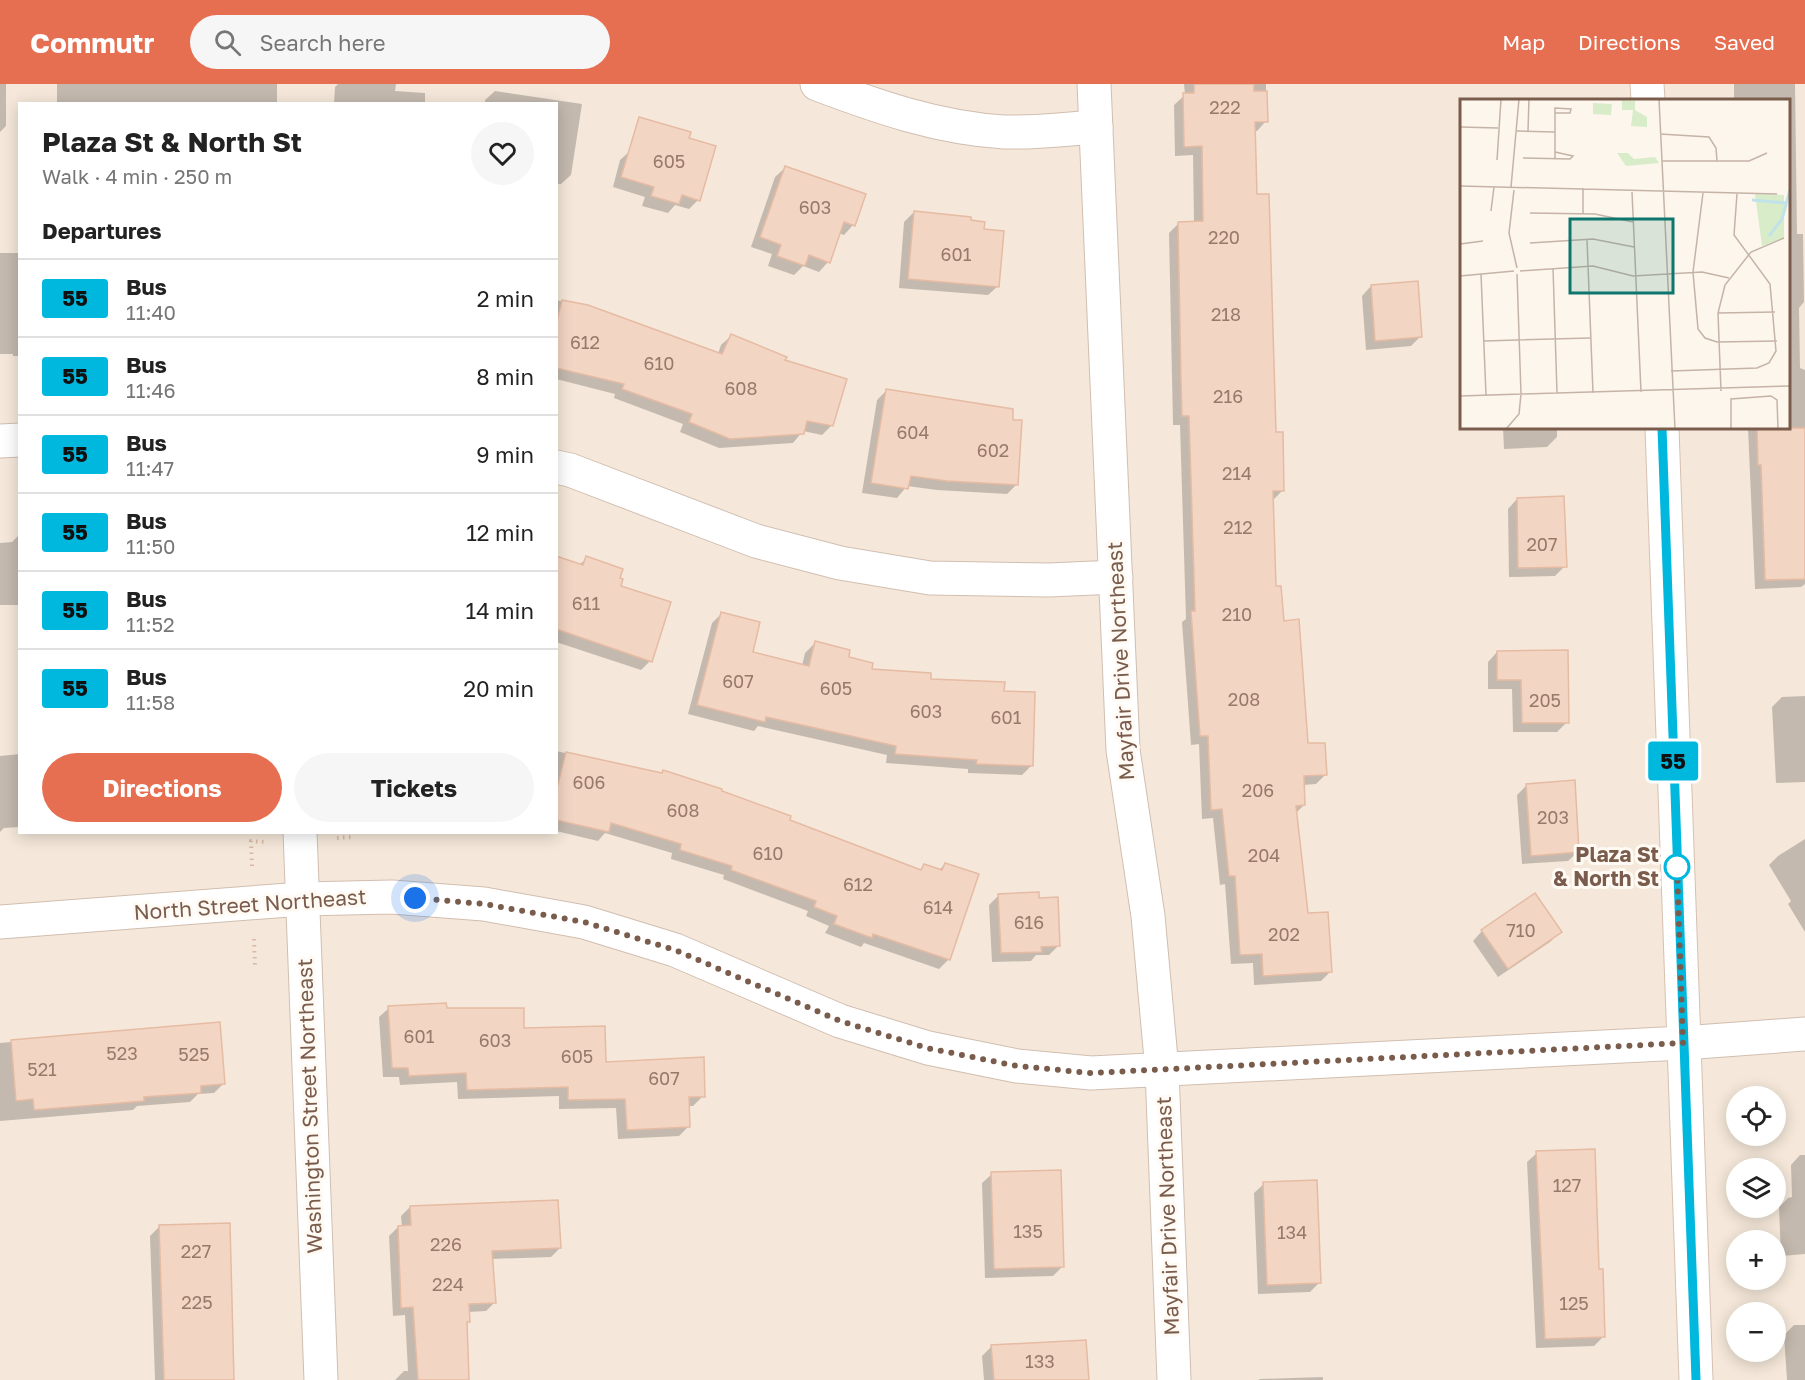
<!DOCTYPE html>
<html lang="en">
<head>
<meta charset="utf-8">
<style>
  :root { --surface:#fff; --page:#f6f6f6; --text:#222; --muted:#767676; --line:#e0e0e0; --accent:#e76f51 }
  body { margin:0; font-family:"Golos Text",sans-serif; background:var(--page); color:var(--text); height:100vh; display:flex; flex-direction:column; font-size:22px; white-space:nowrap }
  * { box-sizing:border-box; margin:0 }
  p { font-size:20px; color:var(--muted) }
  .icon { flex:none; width:33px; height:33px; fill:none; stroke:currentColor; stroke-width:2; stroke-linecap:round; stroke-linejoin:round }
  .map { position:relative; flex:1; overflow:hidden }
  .drawer { position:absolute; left:18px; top:18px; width:540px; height:732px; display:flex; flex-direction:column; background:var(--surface); border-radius:0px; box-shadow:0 3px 15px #0003 }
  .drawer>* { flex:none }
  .badge { padding:0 12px; border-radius:4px; font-size:21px; line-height:39px }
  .controls { position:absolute; left:1726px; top:1002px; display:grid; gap:12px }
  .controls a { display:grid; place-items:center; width:60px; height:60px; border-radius:50%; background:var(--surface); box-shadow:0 3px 15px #0003; font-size:30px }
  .you { position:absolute; width:30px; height:30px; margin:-15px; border:4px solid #fff; border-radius:50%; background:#1a73e8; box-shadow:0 0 0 9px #1a73e833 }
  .map>.badge { position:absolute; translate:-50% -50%; box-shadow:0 0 0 3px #fff }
  h2 { padding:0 24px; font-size:22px; line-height:54px }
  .round { display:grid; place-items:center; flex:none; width:63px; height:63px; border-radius:32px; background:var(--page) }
  .headline { display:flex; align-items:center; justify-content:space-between; height:102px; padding:0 24px }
  h1 { font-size:28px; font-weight:700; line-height:45px }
  .primary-button { display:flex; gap:12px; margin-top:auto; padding:12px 24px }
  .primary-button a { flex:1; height:69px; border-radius:36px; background:var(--accent); color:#fff; font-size:24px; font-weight:700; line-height:69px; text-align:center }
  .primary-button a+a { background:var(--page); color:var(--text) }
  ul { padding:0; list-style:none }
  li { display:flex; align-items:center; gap:18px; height:78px; padding:0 24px; border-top:2px solid var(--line) }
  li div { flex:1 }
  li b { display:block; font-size:22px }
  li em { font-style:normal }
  li .badge { min-width:66px; font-weight:700; text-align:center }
  header { display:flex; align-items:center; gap:36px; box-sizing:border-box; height:84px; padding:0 30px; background:var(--accent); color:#fff }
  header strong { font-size:28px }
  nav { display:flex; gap:33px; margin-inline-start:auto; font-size:21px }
  .search { width:420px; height:54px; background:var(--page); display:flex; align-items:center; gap:15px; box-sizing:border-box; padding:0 21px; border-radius:33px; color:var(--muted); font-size:22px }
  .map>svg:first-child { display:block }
  .residential { fill:#f5e8da; fill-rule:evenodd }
  .shadow { fill:#0003 }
  .building { fill:#f3d5c3; stroke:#e6bba3; stroke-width:1.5 }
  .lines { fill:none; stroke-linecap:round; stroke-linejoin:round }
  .street-casing { stroke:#d1beb0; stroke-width:35 }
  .secondary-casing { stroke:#d6c0b0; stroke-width:35 }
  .path { stroke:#d9b8a5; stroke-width:4; stroke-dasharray:1.5 4.5; stroke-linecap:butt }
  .street { stroke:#fff; stroke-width:33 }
  .secondary { stroke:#fff; stroke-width:33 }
  .line-casing { stroke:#fff; stroke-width:14 }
  .line { stroke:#00b8de; stroke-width:9 }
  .walk { stroke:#7a5c4d; stroke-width:6; stroke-dasharray:0 10.8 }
  .stop-dot { fill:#fff; stroke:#00b8de; stroke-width:3 }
  .labels { text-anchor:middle; stroke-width:6; stroke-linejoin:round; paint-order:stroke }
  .number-label { font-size:18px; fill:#987a6a }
  .street-label { font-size:21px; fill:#7a5c4d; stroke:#fffaf3 }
  .stop-label { font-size:21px; font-weight:bold; fill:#7a5c4d; stroke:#fffaf3; text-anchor:end }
  .inset-river { fill:none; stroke:#bfe3e8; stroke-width:3 }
  .inset-road { fill:none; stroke:#c5b3a7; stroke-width:1.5 }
  .view { fill:#0f766e; fill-opacity:0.15; stroke:#0f766e; stroke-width:3 }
  .inset-edge { fill:none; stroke:#7a5c4d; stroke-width:3 }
</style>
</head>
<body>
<header>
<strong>Commutr</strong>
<div class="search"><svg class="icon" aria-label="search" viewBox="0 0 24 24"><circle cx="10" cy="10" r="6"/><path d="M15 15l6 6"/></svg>Search here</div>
<nav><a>Map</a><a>Directions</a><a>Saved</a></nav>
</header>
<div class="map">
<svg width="1805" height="1296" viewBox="0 0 1805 1296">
  <rect width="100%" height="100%" fill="#fdf6ec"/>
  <!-- residential -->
  <path class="residential" d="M0 0H1805V1296H0ZM1462 16H1788V344H1462ZM20 20H556V748H20ZM1737 1012H1776V1052H1737ZM1737 1084H1776V1124H1737ZM1737 1156H1776V1196H1737ZM1737 1228H1776V1268H1737Z"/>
  <!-- shadow -->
  <g class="shadow">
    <path d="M0 0H6V42L0 48Z"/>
    <rect x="57" y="0" width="220" height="20"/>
    <path d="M338 0H396L395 7 425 9V20H334L335 3Z"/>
    <path d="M1184 0H1266V37L1257 47H1254L1255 112 1274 349 1283 406 1273 416 1274 504 1307 661 1325 691 1316 700 1303 701 1304 721 1296 729 1306 831 1331 887 1321 897 1254 901 1253 879 1231 880 1225 800 1220 801 1213 734 1202 735 1199 660 1191 661 1182 538 1186 535 1180 341H1173L1169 149 1179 139H1194L1193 71 1175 72 1174 21 1185 11Z"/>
    <path d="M1734 0H1795L1797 150H1803L1804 218 1799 224 1800 284 1805 286V500L1801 503 1755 505 1748 344H1788V16H1734Z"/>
    <path d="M495 7 582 20 571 91 561 100H556V20H485V16Z"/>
    <path d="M630 67 698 116 689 125 675 121 668 129 642 122 645 113 613 103 620 76Z"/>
    <path d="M785 84 864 111 853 141 844 151 839 149 828 178 819 188 803 182 794 191 768 182 772 170 751 163 775 93Z"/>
    <path d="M914 128 969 138 983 147 998 202 988 211 899 204 904 138Z"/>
    <path d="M0 169H20V272H13V270H0Z"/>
    <path d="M1371 202 1420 253 1411 262 1366 266 1362 212Z"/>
    <path d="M556 216 588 223 718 270 721 261 731 252 783 277 846 296 831 342 822 351 803 347 793 359 719 364 680 348 683 340 614 314 615 310 556 295Z"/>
    <path d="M887 306 1017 400 1007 410 937 406 907 402 897 414 862 409 877 316Z"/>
    <path d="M1503 344H1557V353L1547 363 1504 365Z"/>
    <path d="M1517 415 1565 482 1555 492 1509 493 1508 425Z"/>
    <path d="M20 450V521H0V459L12 458Z"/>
    <path d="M556 474 579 481 587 474 618 495 619 503 650 577 641 586 556 558Z"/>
    <path d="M722 529 751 569 802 582 805 569 815 559 870 586 1003 609 1032 681 1022 691 968 689V685L886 679 887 671 758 642 754 647 688 630 712 539Z"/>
    <path d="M1497 568 1567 638 1557 648H1513L1512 605H1488V578Z"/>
    <path d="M1805 612V698L1776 699 1772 623 1782 613Z"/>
    <path d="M556 667 661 690 664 687 720 708 788 737 919 787 924 782 939 786 945 780 949 875 939 885 864 859 861 863 825 849 829 842 806 832 808 827 723 795 724 791 671 775 672 769 605 749 598 757 556 747Z"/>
    <path d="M20 670V743L4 744 0 748V672Z"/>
    <path d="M1527 701 1578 768 1568 777 1522 780 1517 711Z"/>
    <path d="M1805 755V848L1788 820 1791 817 1769 781 1778 772Z"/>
    <path d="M999 811 1037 815 1059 861 1049 871H1036L1031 877 992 878 989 821Z"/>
    <path d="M1482 847 1560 848 1550 858 1498 893 1473 857Z"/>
    <path d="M389 924 445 925 522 945 604 979 703 1012 693 1022H688L689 1042 679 1052 618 1055 616 1024 559 1025V1012L458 1015 457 998 400 1001 399 993H383L379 933Z"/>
    <path d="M219 939 224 999 214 1009 198 1010 190 1018 137 1022 133 1026 0 1037V959Z"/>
    <path d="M1537 1069 1598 1186 1604 1252 1594 1262 1536 1264 1527 1078Z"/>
    <path d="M1800 1071H1805V1170L1781 1172 1779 1123 1788 1114 1792 1113 1791 1081Z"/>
    <path d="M992 1090 1063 1182 1053 1192 985 1194 982 1099Z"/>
    <path d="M1264 1100 1319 1199 1310 1208 1258 1210 1254 1109Z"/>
    <path d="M410 1123 560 1164 551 1173 491 1175 495 1218 486 1227 468 1228 469 1237 466 1240 468 1296H395L404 1287H408L405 1231 393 1232 389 1152 398 1143H402L401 1132Z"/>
    <path d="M160 1142 233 1296H155L150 1152Z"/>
    <path d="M1794 1241H1805V1296H1787L1784 1251Z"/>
    <path d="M992 1262 1088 1296H984L982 1272Z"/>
    <path d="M1323 1293V1296H1258L1260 1295Z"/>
  </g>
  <!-- building -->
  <g class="building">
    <path d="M1194 0H1254V7H1267L1268 38H1255L1257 110H1269L1276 348H1283L1284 407H1273L1276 502H1281L1284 537 1299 535 1308 659H1325L1327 691 1304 692 1305 721 1296 722 1308 829 1328 828 1332 888 1263 892 1262 870 1240 871 1235 792H1229L1222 725 1211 726 1208 652H1200L1191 527H1195L1189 332H1182L1181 296 1178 138 1203 137 1202 62 1184 63 1183 9H1194Z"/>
    <path d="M639 33 691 48 689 54 716 62 700 117 682 111 679 120 651 112 654 103 621 93Z"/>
    <path d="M785 82 866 110 855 142 844 138 830 179 809 171 805 182 777 172 781 161 760 153Z"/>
    <path d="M914 127 971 133V136L985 138 984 145 1004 147 999 203 908 195Z"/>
    <path d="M1418 197 1422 253 1375 257 1371 201Z"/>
    <path d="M562 216 588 221 722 270 731 250 787 273 785 276 847 295 833 342 807 337 804 350 730 355 689 338 692 330 622 305 624 300 556 284V240Z"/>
    <path d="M886 305 1013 325V336H1022L1018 401 947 397 911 392 908 405 871 399Z"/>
    <path d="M1757 344H1805V495L1765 496 1761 381H1758Z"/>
    <path d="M1564 412 1567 483 1518 484 1517 414Z"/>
    <path d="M556 472 583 481 586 472 623 485 620 494 623 495 621 502 671 518 652 578 556 545Z"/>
    <path d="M721 528 760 538 753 568 809 582 815 557 850 566 849 573 873 579 872 585 931 589V595L1005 598 1004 607 1035 608 1033 682 976 680 977 676 895 670 896 662 766 633 765 638 697 621Z"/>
    <path d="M1568 566 1569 639H1522L1521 596H1497V567Z"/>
    <path d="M566 668 662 689 663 686 722 705V707L791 732 790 736 921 786 924 780 942 786 945 779 979 790 950 876 873 850 872 854 834 840 837 832 814 823 816 817 731 786 732 782 680 766 681 760 611 739 609 748 556 736V708Z"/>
    <path d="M1575 696 1579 768 1531 772 1526 700Z"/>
    <path d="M1039 808V814L1058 813 1060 862 1041 863 1042 868 1001 869 998 810Z"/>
    <path d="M1535 809 1562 848 1508 885 1481 846Z"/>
    <path d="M446 919 447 924H524V944L605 942 606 978 704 973 705 1013H689L690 1043 627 1046 625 1015 568 1016V1003L467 1006 466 989 409 992 408 984H392L388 922Z"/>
    <path d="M220 938 225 1000 201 1002V1009L144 1013V1017L34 1026 33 1015 16 1017 11 956Z"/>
    <path d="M1595 1065 1599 1185H1603L1605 1253 1545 1255 1536 1067Z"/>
    <path d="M1061 1086 1064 1183 994 1185 991 1088Z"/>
    <path d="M1317 1096 1321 1199 1267 1201 1263 1098Z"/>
    <path d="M558 1116 561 1164 492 1167 496 1219 469 1220 470 1238H467L469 1296H418L413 1223 401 1224 398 1142 411 1141 410 1122Z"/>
    <path d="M230 1139 234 1296H164L159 1141Z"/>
    <path d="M1086 1256 1089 1296H994L991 1261Z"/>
  </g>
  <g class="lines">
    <defs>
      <g id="street">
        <path d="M817 0C878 23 938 44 1004 48 1034 49 1066 45 1096 43"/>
        <path d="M1094 0 1123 666 1148 832 1162 986 1174 1296"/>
        <path d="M0 357 20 356"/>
        <path d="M556 383 570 386 756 457 840 479 930 494 1049 496 1116 493"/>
        <path d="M300 748 321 1296"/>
        <path d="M0 838 302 815 392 813 484 820 584 838 675 866 840 937 928 964 1017 982 1091 989 1683 959 1805 950"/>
      </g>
      <g id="secondary">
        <path d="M1647 0 1648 16"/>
        <path d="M1662 344 1696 1296"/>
      </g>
    </defs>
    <!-- street casing -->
    <use href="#street" class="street-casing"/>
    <!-- secondary casing -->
    <use href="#secondary" class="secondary-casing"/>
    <!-- path -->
    <g class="path">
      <path d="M337 754 351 753"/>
      <path d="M252 782 251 757 264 758"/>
      <path d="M254 855 255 883"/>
    </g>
    <!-- street -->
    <use href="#street" class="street"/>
    <!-- secondary -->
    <use href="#secondary" class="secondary"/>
  </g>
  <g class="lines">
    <defs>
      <path id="line" d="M1662 344 1696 1296"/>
    </defs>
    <!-- line casing -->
    <use href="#line" class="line-casing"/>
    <!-- line -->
    <use href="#line" class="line"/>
    <!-- walk -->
    <path class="walk" d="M415 814 484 820 584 838 675 866 840 937 927 964 1017 982 1091 989 1683 959 1677 783"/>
  </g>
  <!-- markers -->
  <circle class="stop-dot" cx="1677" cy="783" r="12"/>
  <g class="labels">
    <!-- number labels -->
    <g class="number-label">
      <text x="1225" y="30">222</text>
      <text x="669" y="84">605</text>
      <text x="815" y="130">603</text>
      <text x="1224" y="160">220</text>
      <text x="956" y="177">601</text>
      <text x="1226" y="237">218</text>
      <text x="585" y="265">612</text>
      <text x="659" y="286">610</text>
      <text x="741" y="311">608</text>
      <text x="1228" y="319">216</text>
      <text x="913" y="355">604</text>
      <text x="993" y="373">602</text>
      <text x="1237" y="396">214</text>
      <text x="1238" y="450">212</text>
      <text x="1542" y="467">207</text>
      <text x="586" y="526">611</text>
      <text x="1237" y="537">210</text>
      <text x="738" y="604">607</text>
      <text x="836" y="611">605</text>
      <text x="1244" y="622">208</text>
      <text x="1545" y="623">205</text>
      <text x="926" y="634">603</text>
      <text x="1006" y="640">601</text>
      <text x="589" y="705">606</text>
      <text x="1258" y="713">206</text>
      <text x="683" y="733">608</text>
      <text x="1553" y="740">203</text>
      <text x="768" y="776">610</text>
      <text x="1264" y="778">204</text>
      <text x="858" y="807">612</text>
      <text x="938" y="830">614</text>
      <text x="1029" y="845">616</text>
      <text x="1521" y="853">710</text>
      <text x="1284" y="857">202</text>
      <text x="419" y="959">601</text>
      <text x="495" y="963">603</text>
      <text x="122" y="976">523</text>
      <text x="194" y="977">525</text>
      <text x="577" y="979">605</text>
      <text x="42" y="992">521</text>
      <text x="664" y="1001">607</text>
      <text x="1567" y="1108">127</text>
      <text x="1028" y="1154">135</text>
      <text x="1292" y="1155">134</text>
      <text x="446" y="1167">226</text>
      <text x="196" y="1174">227</text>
      <text x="448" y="1207">224</text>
      <text x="197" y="1225">225</text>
      <text x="1574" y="1226">125</text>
      <text x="1040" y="1284">133</text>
    </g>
    <!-- street labels -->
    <g class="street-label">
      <text transform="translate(1121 577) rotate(-93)" y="7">Mayfair Drive Northeast</text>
      <text transform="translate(250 821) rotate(-4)" y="7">North Street Northeast</text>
      <text transform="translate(310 1022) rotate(-92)" y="7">Washington Street Northeast</text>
      <text transform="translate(1168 1132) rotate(-92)" y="7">Mayfair Drive Northeast</text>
    </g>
    <!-- stop labels -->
    <g class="stop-label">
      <text x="1659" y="778">Plaza St<tspan x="1659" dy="24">&amp; North St</tspan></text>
    </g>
  </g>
  <!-- overview -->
  <g transform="translate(1460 15)">
    <rect width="330" height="330" fill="#fdf6ec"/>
    <path d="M162 1 175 2V11L187 18V28L171 27 173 11H162ZM133 4 152 5 151 16 133 15ZM157 54H168L174 60 195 58 199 64 166 67ZM295 95 324 96V139L302 147Z" fill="#d8ecc9"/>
    <path class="inset-river" d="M292 101 326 104M309 137 322 120 330 91"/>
    <path class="inset-road" d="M199 0 215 330M0 28 38 29M57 32 95 33M68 32 69 0M200 35 249 38 256 49 257 62M63 59 110 60 113 57 95 53M95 60V9L111 10 110 14H95M37 61 41 0M202 62H289L307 54M0 87 317 95M51 88 59 0M54 91 49 134 57 169M172 93 181 293M243 94 233 173 238 230 245 239 257 243 317 242M31 112 34 88M70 114 135 115 173 123M123 115V89M127 140 133 294M70 144 133 140 174 148M0 145 23 142M93 169 97 294M60 172 133 167 173 177 242 173 269 179M21 175 26 296M0 177 54 172M258 214 315 213M24 242 130 239M211 272 297 269 309 264 316 252 310 185 274 136 277 95M261 292 258 214 265 186 291 153 324 139M0 297 61 295 57 175M46 330 59 315 61 295 330 287M271 330V300L311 297 317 301 318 330"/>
    <path class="view" d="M110 120H213V194H110Z"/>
    <rect width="330" height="330" class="inset-edge"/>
  </g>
</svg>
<div class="controls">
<a><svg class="icon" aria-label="locate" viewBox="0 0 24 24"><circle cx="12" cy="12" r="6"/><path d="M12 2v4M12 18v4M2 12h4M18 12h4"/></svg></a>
<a><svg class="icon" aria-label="layers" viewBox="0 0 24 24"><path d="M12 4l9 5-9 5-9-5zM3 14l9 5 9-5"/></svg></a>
<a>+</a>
<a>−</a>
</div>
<div class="you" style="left:415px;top:814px"></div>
<b class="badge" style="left:1673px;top:677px;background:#00b8de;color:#111">55</b>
<section class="drawer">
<div class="headline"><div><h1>Plaza St &amp; North St</h1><p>Walk · 4 min · 250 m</p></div><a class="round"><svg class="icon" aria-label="heart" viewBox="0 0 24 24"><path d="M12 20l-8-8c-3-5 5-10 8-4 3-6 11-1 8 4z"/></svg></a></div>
<h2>Departures</h2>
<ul>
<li><span class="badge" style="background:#00b8de;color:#111">55</span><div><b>Bus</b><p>11:40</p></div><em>2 min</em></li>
<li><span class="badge" style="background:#00b8de;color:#111">55</span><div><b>Bus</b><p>11:46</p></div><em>8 min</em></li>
<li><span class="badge" style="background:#00b8de;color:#111">55</span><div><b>Bus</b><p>11:47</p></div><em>9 min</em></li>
<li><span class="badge" style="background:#00b8de;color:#111">55</span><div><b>Bus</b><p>11:50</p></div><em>12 min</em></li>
<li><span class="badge" style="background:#00b8de;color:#111">55</span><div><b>Bus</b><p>11:52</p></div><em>14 min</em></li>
<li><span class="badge" style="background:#00b8de;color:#111">55</span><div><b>Bus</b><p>11:58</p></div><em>20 min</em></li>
</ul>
<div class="primary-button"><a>Directions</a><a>Tickets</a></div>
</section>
</div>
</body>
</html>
